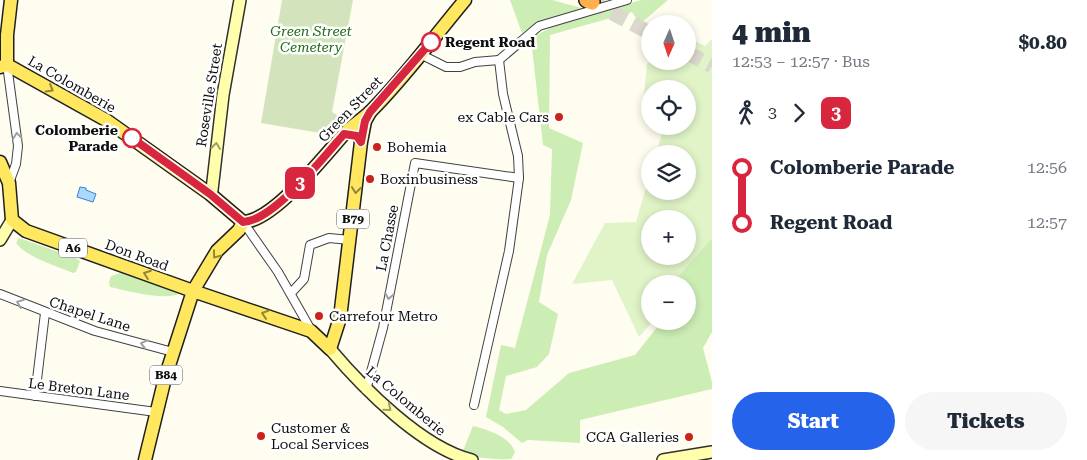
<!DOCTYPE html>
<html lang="en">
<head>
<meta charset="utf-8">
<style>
  :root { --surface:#fff; --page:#f6f6f7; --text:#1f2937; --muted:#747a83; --accent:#2563eb }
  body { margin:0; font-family:"Roboto Serif",serif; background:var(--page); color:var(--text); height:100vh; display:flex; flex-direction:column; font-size:19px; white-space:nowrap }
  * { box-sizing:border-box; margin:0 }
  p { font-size:16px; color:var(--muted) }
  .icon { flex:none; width:28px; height:28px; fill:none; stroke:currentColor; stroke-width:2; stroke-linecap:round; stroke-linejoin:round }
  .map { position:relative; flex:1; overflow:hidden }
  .drawer { display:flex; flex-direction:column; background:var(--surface); width:375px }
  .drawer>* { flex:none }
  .badge { padding:0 10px; border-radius:8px; font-size:18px; line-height:32px }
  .needle { width:32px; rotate:183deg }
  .buttons { position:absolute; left:641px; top:15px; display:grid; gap:10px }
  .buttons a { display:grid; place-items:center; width:55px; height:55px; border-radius:50%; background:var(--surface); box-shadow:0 2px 8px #0003; font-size:25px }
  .map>.badge { position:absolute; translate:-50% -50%; box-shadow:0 0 0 2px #fff }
  .legs { display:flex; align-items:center; gap:8px; height:55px; padding:0 20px; font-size:16px }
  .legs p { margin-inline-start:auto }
  .summary { display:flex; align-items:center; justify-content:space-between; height:85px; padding:0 20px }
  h1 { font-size:28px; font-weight:800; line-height:38px }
  .button { display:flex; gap:10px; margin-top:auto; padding:10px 20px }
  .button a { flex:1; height:58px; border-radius:30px; background:var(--accent); color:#fff; font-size:20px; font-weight:800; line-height:58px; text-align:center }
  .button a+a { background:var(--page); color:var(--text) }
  ul { padding:0 20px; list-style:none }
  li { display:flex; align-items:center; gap:18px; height:55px; font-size:19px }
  li i { display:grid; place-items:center; width:8px; height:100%; margin:0 6px; background:currentColor }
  li i::after { content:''; width:12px; height:12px; margin:-6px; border:4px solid; border-radius:50%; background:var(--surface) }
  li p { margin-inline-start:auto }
  li:first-child i { background:linear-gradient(#0000 50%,currentColor 0) }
  li:last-child i { background:linear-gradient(currentColor 50%,#0000 0) }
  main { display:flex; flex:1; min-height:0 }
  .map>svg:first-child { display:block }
  .green { fill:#ccedb4 }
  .cemetery { fill:#d3e4bd }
  .pitch { fill:#e0f4c7; fill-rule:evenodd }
  .water { fill:#aed7fc; stroke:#2e84d9 }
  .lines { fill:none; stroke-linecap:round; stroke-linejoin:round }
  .highway-tunnel { stroke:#dbd9cd; stroke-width:15; stroke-dasharray:15 8; stroke-linecap:butt }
  .street-casing { stroke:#414141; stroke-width:10 }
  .secondary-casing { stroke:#303030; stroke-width:14 }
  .primary-casing { stroke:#1f1f1f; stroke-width:15 }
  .highway-casing { stroke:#1f1f1f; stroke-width:18 }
  .street { stroke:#fff; stroke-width:8 }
  .secondary { stroke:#fffeaa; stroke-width:11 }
  .primary { stroke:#ffe85f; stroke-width:12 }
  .highway { stroke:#ffb04d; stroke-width:15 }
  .oneway { stroke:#93863b }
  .oneway2 { stroke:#9f9f9f }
  .oneway3 { stroke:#9f9e6c }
  .line-1-casing { stroke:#fff; stroke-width:11 }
  .line-1 { stroke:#d7263d; stroke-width:8 }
  .stop-1-dot { fill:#fff; stroke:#d7263d; stroke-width:2.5 }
  .poi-dot { fill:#cb2219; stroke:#fff; stroke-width:2 }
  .labels { text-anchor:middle; stroke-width:5; stroke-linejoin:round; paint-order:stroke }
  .shield { fill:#fff; stroke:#565656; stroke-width:1 }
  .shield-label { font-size:12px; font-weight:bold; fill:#0e0e0e }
  .park-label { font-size:14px; font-style:italic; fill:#216c18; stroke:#fff }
  .stop-label { font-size:14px; font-weight:bold; fill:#0e0e0e; stroke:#fff; text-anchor:start }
  .street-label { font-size:14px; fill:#0e0e0e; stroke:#fff }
  .poi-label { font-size:14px; fill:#0e0e0e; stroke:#fff; text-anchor:start }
</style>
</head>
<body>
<main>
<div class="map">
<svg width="712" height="460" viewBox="0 0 712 460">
  <rect width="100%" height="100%" fill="#fffdef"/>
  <!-- green -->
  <g class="green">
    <path d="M510 0H552L585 9 534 24 522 33Z"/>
    <path d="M641 0H668L640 24 632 12 550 35 549 128 583 143 571 200 547 255 539 302 558 314 549 354 537 367 506 376 499 410 506 414 526 410 569 373 635 355 662 321H688V284L672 283 712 238V332L703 348 712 382V389L580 420V443L528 440 522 443 503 427 486 417 501 345 515 348 550 215 552 149 543 145 531 39C563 17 605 11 641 0Z"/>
    <path d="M19 238 76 258 80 261 76 272 73 273C57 266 26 257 16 243Z"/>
    <path d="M120 273H121L180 293C166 302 126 290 110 287L109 282 111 276Z"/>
    <path d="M473 426C487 429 512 438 515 453L511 459C495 460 478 458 462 453Z"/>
  </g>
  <!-- cemetery -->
  <path class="cemetery" d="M282 0H353L332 112 349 122 338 136 261 123Z"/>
  <!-- pitch -->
  <path class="pitch" d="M688 38 705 46 712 39V238L672 284H650V321H653L639 337 612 280 572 284 605 223 636 222 650 174V191H688V154H656L664 126H688V89H650V97L644 94 647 64 650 61H688ZM650 219H688V256H650Z"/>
  <!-- water -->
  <path class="water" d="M80 187 86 188V190L96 194 93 202 77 197Z"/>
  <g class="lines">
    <!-- highway-tunnel -->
    <g class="highway-tunnel">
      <path d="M592 2 650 33"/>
      <path d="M688 53 712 66"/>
    </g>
    <defs>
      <g id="street">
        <path d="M420 54 446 67H460L475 62 499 60"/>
        <path d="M499 60 539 26 627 0"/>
        <path d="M9 183 16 164 18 146 8 72 11 67"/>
        <path d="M243 222 278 272 311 330"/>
        <path d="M291 293 304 279 310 245 329 238 350 240"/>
        <path d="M0 294 95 331 173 352"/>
        <path d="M366 390 383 328 415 163 519 178"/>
        <path d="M0 391 156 412"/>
        <path d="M35 396 45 313"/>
        <path d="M474 405 509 251 519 178 518 156 503 94 499 60"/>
      </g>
      <g id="secondary">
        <path d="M210 194 212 190 223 95 240 0"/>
        <path d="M0 240 12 220"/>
        <path d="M330 349C363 388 422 448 472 460"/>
        <path d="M663 460 712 452"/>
      </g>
      <g id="primary">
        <path d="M7 65V35L11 0"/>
        <path d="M0 67 7 65 11 67 106 120 210 194 243 222"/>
        <path d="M0 162 9 183 12 220 26 231 193 291 311 331 330 349 340 318 361 142 365 121 370 112"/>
        <path d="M243 222C274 221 324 156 345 133 353 125 363 119 371 111 405 77 434 37 465 0"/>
        <path d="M145 460 165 378 193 291 217 251 239 230 243 222"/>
      </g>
      <path id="highway" d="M587 0 592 2"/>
    </defs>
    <!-- street casing -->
    <use href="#street" class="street-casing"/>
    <!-- secondary casing -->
    <use href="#secondary" class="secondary-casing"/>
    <!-- primary casing -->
    <use href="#primary" class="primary-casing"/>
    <!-- highway casing -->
    <use href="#highway" class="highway-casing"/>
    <!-- street -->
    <use href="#street" class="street"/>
    <!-- secondary -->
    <use href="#secondary" class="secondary"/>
    <!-- primary -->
    <use href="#primary" class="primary"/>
    <!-- highway -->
    <use href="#highway" class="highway"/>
  </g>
  <!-- one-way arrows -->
  <defs><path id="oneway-chevron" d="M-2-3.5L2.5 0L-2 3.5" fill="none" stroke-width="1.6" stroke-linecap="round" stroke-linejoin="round" transform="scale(1.25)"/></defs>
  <g class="oneway">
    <use href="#oneway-chevron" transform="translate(50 89) rotate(30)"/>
    <use href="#oneway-chevron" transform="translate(356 190) rotate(96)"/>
    <use href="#oneway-chevron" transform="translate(216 255) rotate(127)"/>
    <use href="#oneway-chevron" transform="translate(147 274) rotate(-160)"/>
    <use href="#oneway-chevron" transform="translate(265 314) rotate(-162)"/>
  </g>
  <g class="oneway2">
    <use href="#oneway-chevron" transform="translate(17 136) rotate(-97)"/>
    <use href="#oneway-chevron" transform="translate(389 296) rotate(100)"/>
    <use href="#oneway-chevron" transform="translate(20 303) rotate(-158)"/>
    <use href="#oneway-chevron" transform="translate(144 344) rotate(-165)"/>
  </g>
  <g class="oneway3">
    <use href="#oneway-chevron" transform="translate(216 146) rotate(-83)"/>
    <use href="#oneway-chevron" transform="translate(388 408) rotate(40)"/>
  </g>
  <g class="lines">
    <defs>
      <path id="line-1" d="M132 138 210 194 243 222C273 221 324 157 344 134L357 136 361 142 365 121 370 112 431 42"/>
    </defs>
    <!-- line-1 casing -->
    <use href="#line-1" class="line-1-casing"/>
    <!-- line-1 -->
    <use href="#line-1" class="line-1"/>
  </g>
  <!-- markers -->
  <g class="stop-1-dot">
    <circle cx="431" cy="42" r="9"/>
    <circle cx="132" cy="138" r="9"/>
  </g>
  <g class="poi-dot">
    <circle cx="559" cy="117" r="5"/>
    <circle cx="377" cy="147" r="5"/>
    <circle cx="370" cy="179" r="5"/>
    <circle cx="319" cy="316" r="5"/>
    <circle cx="261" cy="436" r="5"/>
    <circle cx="689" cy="437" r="5"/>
  </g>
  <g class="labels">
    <!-- shield labels -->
    <g class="shield">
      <rect x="337" y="209.5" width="32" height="19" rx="4"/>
      <rect x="59" y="238.5" width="28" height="19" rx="4"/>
      <rect x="150" y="365.5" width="32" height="19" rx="4"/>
    </g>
    <g class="shield-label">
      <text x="353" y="223">B79</text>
      <text x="73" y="252">A6</text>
      <text x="166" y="379">B84</text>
    </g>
    <!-- park labels -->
    <g class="park-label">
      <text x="311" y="36">Green Street<tspan x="311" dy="16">Cemetery</tspan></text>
    </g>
    <!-- stop labels -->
    <g class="stop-label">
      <text x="445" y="47">Regent Road</text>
      <text x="118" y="135" text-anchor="end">Colomberie<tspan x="118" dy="16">Parade</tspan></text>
    </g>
    <!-- street labels -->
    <g class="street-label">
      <text transform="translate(72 84) rotate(30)" y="5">La Colomberie</text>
      <text transform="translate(209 95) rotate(-81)" y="5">Roseville Street</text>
      <text transform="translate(350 109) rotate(-46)" y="5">Green Street</text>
      <text transform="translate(387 238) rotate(-79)" y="5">La Chasse</text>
      <text transform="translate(137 255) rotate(20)" y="5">Don Road</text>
      <text transform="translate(90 314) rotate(18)" y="5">Chapel Lane</text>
      <text transform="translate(79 389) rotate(7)" y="5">Le Breton Lane</text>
      <text transform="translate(406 401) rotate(40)" y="5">La Colomberie</text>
    </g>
    <!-- poi labels -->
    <g class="poi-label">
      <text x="549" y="122" text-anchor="end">ex Cable Cars</text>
      <text x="387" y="152">Bohemia</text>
      <text x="380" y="184">Boxinbusiness</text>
      <text x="329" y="321">Carrefour Metro</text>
      <text x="271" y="433">Customer &amp;<tspan x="271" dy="16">Local Services</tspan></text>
      <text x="679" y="442" text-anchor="end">CCA Galleries</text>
    </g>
  </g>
</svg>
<div class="buttons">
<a><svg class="needle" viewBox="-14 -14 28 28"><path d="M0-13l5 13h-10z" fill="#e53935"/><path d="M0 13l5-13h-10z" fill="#747a83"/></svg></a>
<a><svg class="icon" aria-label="locate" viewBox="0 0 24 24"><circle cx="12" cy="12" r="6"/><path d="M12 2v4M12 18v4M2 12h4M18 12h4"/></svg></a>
<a><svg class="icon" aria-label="layers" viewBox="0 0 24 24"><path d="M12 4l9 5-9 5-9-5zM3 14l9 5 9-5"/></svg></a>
<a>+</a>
<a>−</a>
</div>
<b class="badge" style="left:300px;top:183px;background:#d7263d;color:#fff">3</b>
</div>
<section class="drawer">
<div class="summary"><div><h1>4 min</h1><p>12:53 – 12:57 · Bus</p></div><b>$0.80</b></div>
<div class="legs"><svg class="icon" aria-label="walk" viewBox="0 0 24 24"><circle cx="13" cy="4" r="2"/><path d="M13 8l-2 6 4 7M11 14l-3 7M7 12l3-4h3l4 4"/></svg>3<svg class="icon" aria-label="forward" viewBox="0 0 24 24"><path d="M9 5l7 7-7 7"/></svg><b class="badge" style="background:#d7263d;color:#fff">3</b></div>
<ul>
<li><i style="color:#d7263d"></i><b>Colomberie Parade</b><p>12:56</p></li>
<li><i style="color:#d7263d"></i><b>Regent Road</b><p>12:57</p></li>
</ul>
<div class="button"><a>Start</a><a>Tickets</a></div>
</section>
</main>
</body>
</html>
